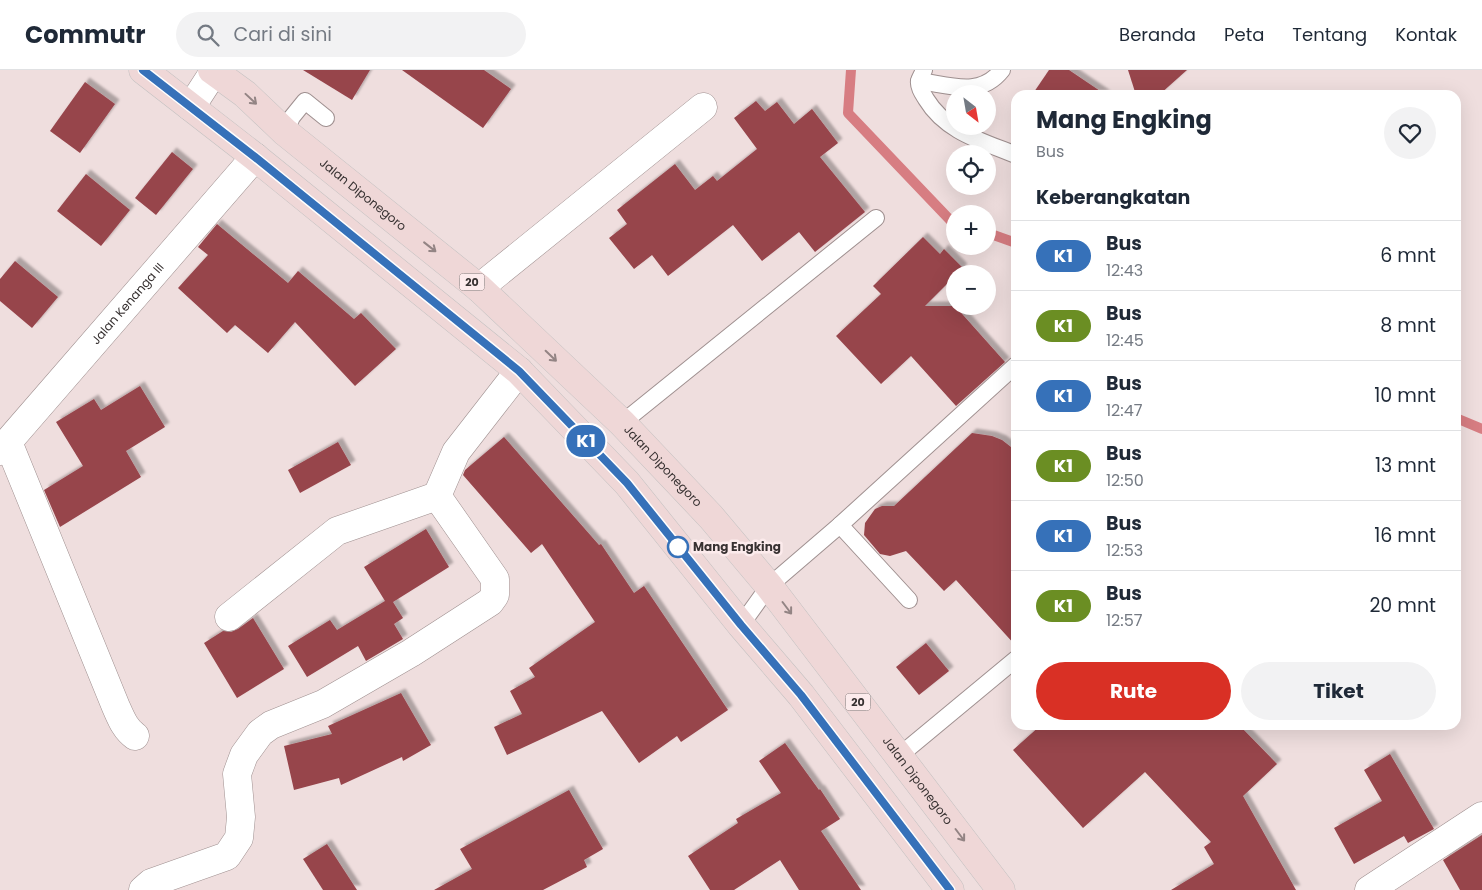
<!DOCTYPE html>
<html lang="id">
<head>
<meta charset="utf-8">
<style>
  :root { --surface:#fff; --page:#f2f2f3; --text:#1f2937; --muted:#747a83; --line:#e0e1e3; --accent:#d93025 }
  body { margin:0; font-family:Poppins,sans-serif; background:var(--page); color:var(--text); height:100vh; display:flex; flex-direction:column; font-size:19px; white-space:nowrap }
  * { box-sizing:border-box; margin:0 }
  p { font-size:16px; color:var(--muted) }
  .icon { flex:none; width:28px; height:28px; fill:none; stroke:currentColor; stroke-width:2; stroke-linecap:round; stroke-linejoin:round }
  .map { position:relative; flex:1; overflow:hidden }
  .drawer { position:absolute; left:1011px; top:20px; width:450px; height:640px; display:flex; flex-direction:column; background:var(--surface); border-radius:15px; box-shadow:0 5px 20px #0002 }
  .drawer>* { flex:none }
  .badge { padding:0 10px; border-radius:16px; font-size:18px; line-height:32px }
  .needle { width:32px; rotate:149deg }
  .fabs { position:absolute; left:946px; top:15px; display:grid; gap:10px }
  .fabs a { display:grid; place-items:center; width:50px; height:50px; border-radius:50%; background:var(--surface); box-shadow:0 5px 20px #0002; font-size:25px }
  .map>.badge { position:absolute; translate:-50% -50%; box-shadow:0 0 0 2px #fff }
  h2 { padding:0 25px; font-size:19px; line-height:45px }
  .round { display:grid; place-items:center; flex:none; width:52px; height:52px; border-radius:26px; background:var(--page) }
  .summary { display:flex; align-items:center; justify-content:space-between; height:85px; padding:0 25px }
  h1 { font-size:24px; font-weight:700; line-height:38px }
  .primary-button { display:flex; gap:10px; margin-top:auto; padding:10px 25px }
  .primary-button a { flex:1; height:58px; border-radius:30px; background:var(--accent); color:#fff; font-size:20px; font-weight:700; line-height:58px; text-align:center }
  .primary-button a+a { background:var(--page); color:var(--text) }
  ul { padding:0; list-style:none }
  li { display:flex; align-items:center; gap:15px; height:70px; padding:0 25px; border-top:1px solid var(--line) }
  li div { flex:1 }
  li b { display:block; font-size:19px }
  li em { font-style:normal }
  li .badge { min-width:55px; font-weight:700; text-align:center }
  header { display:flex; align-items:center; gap:30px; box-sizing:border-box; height:70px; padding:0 25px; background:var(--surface); border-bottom:1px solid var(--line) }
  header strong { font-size:24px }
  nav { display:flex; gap:28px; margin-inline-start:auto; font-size:18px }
  .search { width:350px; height:45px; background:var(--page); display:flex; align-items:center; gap:12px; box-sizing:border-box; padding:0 18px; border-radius:28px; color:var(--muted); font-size:19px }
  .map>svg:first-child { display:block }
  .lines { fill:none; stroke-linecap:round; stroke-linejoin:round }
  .stream { stroke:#d77d82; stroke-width:10 }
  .building { fill:#97444b; filter:url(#shadow) }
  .service-casing { stroke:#9f9090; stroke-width:18 }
  .minor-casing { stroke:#9f9090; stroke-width:29 }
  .trunk-casing { stroke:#c3c1c1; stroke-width:29 }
  .service { stroke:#fff; stroke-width:16 }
  .minor { stroke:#fff; stroke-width:28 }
  .trunk { stroke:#efd7d7; stroke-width:28 }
  .oneway { stroke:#938484 }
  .line-casing { stroke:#fff; stroke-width:11 }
  .line { stroke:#3671b9; stroke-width:8 }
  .stop-dot { fill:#fff; stroke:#3671b9; stroke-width:2.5 }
  .labels { text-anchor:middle; stroke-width:5; stroke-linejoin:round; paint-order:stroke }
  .shield { fill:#fcebec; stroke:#726969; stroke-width:1 }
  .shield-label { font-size:11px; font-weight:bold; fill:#373131 }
  .street-label { font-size:12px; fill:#373131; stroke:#fcebec }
  .stop-label { font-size:12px; font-weight:bold; fill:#373131; stroke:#fcebec; text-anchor:start }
</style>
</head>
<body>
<header>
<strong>Commutr</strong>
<div class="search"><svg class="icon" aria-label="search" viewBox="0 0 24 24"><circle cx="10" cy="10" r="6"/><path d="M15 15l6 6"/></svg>Cari di sini</div>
<nav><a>Beranda</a><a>Peta</a><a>Tentang</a><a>Kontak</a></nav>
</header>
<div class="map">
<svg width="1482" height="820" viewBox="0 0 1482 820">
  <defs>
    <filter id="shadow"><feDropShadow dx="4.5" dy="-4.5" stdDeviation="1" flood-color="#0004"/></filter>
  </defs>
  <rect width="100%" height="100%" fill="#efdede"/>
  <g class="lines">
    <!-- stream -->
    <g class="stream">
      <path d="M851 0 848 43 951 151 955 152"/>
      <path d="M988 163 1016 173"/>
      <path d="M1456 348 1482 359"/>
    </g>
  </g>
  <!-- building -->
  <g class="building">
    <path d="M303 0H370L352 30Z"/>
    <path d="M402 0H484L511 19 483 58Z"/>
    <path d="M1049 0H1069L1106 25H1032Z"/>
    <path d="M1128 0H1187L1159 25H1136Z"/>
    <path d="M85 12 115 34 80 83 50 61Z"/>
    <path d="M756 31 765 41 777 32 794 54 812 39 838 73 820 87 865 142 815 182 799 162 762 191 733 155 668 206 652 185 634 199 609 168 627 154 617 140 675 94 695 120 713 106 717 111 757 79 734 48Z"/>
    <path d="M172 82 193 99 156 145 135 128Z"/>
    <path d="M86 104 130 140 101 176 57 141Z"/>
    <path d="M217 154 288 213 298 201 354 249 361 243 396 279 355 316 295 252 268 283 235 255 227 263 178 218 208 185 198 177Z"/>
    <path d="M923 167 940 184 944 179 963 198 957 204H955V206L925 236H955L1005 292 956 336 911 286 881 314 836 266 881 224 873 216Z"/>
    <path d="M15 191 58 227 32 258 0 231V209Z"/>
    <path d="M140 316 165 357 126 381 141 407 60 457 44 420 83 396 56 352 94 329 101 340Z"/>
    <path d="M972 363 992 366 1002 370 1011 377 1016 386V576L956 510 944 521 906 481 890 486 880 484 864 465 865 453 875 439 882 436H894Z"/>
    <path d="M504 367 599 475 601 474 634 523 644 516 728 640 681 672 677 666 639 693 602 641 507 685 494 657 522 644 510 621 535 607 529 598 595 552 542 474 531 483 463 405 465 400Z"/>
    <path d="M338 372 351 395 300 423 288 400Z"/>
    <path d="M426 459 449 497 393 532 403 548 394 554 403 569 366 591 358 576 307 607 288 576 330 550 337 560 385 531 364 497Z"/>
    <path d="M253 548 284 599 237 628 204 573 223 561 231 562 238 559Z"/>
    <path d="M926 573 949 601 919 625 896 597Z"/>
    <path d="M401 623 431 675 403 691 402 687 341 715 339 708 294 720 284 676 332 664 328 656Z"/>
    <path d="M1041 655H1239L1277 694 1243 726 1296 820H1171L1214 794 1204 777 1211 772 1145 702 1083 758 1013 680Z"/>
    <path d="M785 673 819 720 820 719 840 749 821 761 861 820H799L780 790 734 820H710L688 786 738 753 736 749 781 723 759 691Z"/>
    <path d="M1390 684 1434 759 1408 773 1404 766 1354 794 1334 758 1382 731 1364 700Z"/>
    <path d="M569 720 603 779 584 790 587 797 543 820H434L472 799 460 779Z"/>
    <path d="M1482 765V820H1460L1443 790Z"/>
    <path d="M327 774 357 820H323L303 789Z"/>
  </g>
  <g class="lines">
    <defs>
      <g id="service">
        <path d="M924 0C923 3 920 7 919 11 918 17 923 24 926 29 946 62 982 71 1016 85"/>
        <path d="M919 11C950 15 980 28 1002 0"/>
        <path d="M285 62 292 47 305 31 326 48"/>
        <path d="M622 353 876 148"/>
        <path d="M840 455 909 530"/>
        <path d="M741 555 769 516 840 455 1016 295"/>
        <path d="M899 686 1016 589"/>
      </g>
      <g id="minor">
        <path d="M191 37 215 0"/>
        <path d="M479 218 703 37"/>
        <path d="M8 372 116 637C121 648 125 659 135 666"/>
        <path id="s1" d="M0 381 255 87"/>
        <path d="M229 547 337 461 437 426"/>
        <path d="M143 820 151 813 227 786 239 768 241 747 237 704 244 685 260 663 271 655 323 634 411 583 490 532 495 525V509L437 426 456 382 519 301"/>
        <path d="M1369 820 1482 746"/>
      </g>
      <g id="trunk">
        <path d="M143 0 255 87 519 301 627 413 741 555 801 625 950 820"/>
        <path id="s2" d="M212 0 245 24 285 62 479 218 622 353 711 447 769 516 1001 820"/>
      </g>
    </defs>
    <!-- service casing -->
    <use href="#service" class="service-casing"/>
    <!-- minor casing -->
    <use href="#minor" class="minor-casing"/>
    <!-- trunk casing -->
    <use href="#trunk" class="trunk-casing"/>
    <!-- service -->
    <use href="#service" class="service"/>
    <!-- minor -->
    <use href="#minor" class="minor"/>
    <!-- trunk -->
    <use href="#trunk" class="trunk"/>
  </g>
  <!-- one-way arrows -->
  <defs><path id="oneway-shaft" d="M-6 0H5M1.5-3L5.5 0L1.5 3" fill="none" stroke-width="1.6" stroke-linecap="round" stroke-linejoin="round" transform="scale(1.25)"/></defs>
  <g class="oneway">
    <use href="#oneway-shaft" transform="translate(251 29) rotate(43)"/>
    <use href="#oneway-shaft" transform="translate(430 177) rotate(38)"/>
    <use href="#oneway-shaft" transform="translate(551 286) rotate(44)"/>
    <use href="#oneway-shaft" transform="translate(787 538) rotate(53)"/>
    <use href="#oneway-shaft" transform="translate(960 765) rotate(53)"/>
  </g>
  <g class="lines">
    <defs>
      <path id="line" d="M143 0 255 87 519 301 627 413 741 555 801 625 950 820"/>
    </defs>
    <!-- line casing -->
    <use href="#line" class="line-casing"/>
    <!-- line -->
    <use href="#line" class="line"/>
  </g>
  <!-- markers -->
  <circle class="stop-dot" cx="678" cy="477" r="10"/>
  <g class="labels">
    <!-- shield labels -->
    <g class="shield">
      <rect x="459.5" y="203.5" width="25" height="17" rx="4"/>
      <rect x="845.5" y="623.5" width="25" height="17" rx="4"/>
    </g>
    <g class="shield-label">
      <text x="472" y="216">20</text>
      <text x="858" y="636">20</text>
    </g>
    <!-- street labels -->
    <g class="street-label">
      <text dy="4" stroke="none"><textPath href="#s2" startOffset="196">Jalan Diponegoro</textPath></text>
      <text dy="4" stroke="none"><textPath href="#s1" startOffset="195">Jalan Kenanga III</textPath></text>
      <text dy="4" stroke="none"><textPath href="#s2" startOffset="601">Jalan Diponegoro</textPath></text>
      <text dy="4" stroke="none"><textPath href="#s2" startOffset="1006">Jalan Diponegoro</textPath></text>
    </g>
    <!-- stop labels -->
    <g class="stop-label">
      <text x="693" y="481">Mang Engking</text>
    </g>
  </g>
</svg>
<div class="fabs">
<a><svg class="needle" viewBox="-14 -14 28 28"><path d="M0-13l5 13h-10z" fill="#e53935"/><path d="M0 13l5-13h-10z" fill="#747a83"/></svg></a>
<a><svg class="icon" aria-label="locate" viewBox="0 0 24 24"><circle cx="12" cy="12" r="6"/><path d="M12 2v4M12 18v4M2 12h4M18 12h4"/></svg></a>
<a>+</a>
<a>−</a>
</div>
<b class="badge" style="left:586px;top:371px;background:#3671b9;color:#fff">K1</b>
<section class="drawer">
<div class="summary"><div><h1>Mang Engking</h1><p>Bus</p></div><a class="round"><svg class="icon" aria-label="heart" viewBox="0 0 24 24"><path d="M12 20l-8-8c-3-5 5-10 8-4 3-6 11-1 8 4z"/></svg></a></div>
<h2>Keberangkatan</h2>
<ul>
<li><span class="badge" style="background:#3671b9;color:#fff">K1</span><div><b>Bus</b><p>12:43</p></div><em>6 mnt</em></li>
<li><span class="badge" style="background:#6b8e23;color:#fff">K1</span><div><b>Bus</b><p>12:45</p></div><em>8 mnt</em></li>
<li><span class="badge" style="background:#3671b9;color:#fff">K1</span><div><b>Bus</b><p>12:47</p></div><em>10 mnt</em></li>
<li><span class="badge" style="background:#6b8e23;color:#fff">K1</span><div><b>Bus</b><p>12:50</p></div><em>13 mnt</em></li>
<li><span class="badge" style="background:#3671b9;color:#fff">K1</span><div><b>Bus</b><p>12:53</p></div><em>16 mnt</em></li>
<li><span class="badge" style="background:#6b8e23;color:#fff">K1</span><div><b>Bus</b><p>12:57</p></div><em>20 mnt</em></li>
</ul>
<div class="primary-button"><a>Rute</a><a>Tiket</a></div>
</section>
</div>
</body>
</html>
